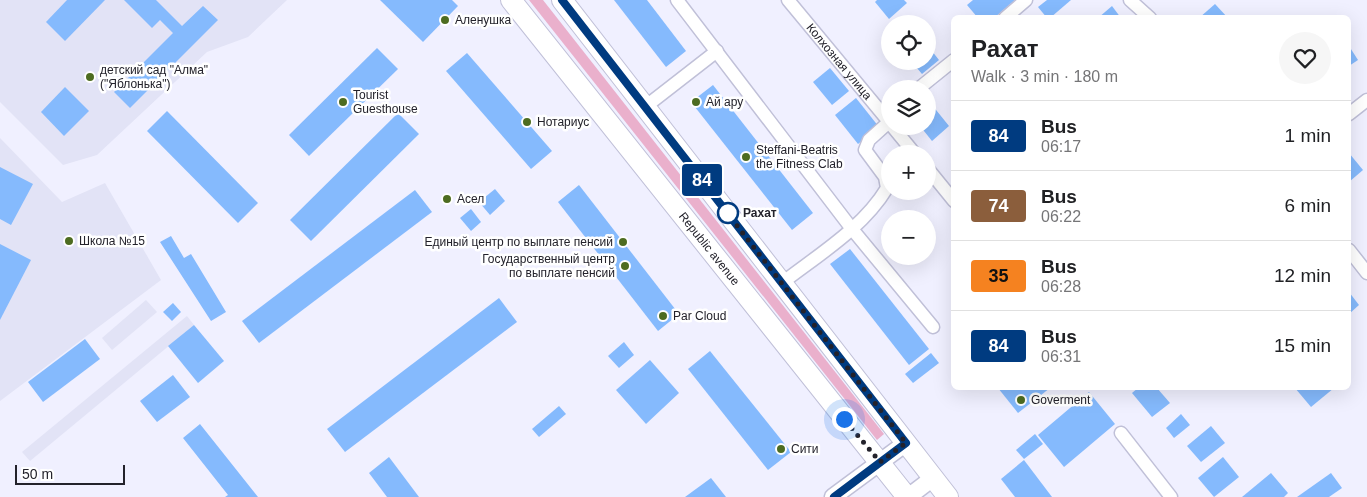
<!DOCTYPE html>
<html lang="en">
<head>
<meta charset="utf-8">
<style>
  :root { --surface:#fff; --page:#f6f6f6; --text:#202124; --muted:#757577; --line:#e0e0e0 }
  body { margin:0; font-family:Helvetica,sans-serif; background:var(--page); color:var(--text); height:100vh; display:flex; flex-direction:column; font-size:19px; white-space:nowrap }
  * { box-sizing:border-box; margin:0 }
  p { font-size:16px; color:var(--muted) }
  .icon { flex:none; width:28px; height:28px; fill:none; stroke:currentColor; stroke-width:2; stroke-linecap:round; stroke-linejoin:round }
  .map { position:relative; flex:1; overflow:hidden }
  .drawer { position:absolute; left:951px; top:15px; width:400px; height:375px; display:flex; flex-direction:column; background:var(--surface); border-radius:8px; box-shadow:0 5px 20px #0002 }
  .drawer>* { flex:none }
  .badge { padding:0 10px; border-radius:4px; font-size:18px; line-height:32px }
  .buttons { position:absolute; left:881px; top:15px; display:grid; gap:10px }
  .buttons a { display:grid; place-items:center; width:55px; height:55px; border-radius:50%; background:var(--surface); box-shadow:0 5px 20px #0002; font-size:25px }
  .scale { position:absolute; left:15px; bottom:12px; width:110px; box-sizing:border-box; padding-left:5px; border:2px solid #23222b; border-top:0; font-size:14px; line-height:18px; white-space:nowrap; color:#23222b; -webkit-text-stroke:4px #fff; paint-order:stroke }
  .you { position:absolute; width:25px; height:25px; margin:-12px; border:4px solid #fff; border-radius:50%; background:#1a73e8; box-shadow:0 0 0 8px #1a73e833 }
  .map>.badge { position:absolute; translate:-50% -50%; box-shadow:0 0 0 2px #fff }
  .round { display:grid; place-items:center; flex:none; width:52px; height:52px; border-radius:26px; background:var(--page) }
  .head { display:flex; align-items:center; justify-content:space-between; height:85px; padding:0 20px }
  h1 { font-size:24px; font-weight:800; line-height:38px }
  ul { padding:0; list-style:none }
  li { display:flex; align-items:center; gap:15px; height:70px; padding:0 20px; border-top:1px solid var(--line) }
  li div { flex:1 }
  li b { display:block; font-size:19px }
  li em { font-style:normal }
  li .badge { min-width:55px; font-weight:700; text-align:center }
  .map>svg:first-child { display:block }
  .built { fill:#e2e3f6 }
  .green { fill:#eab0cc }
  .building { fill:#85bafd }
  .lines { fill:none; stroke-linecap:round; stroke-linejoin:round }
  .minor-casing { stroke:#c0c0d8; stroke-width:15 }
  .tertiary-casing { stroke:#c0c0d8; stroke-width:19 }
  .primary-casing { stroke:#c0c0d8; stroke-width:22 }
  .minor { stroke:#fff; stroke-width:12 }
  .tertiary { stroke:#fff; stroke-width:16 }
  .primary { stroke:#fff; stroke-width:20 }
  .line-casing { stroke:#fff; stroke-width:11 }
  .line { stroke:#003b80; stroke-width:8 }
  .walk { stroke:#23222b; stroke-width:5; stroke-dasharray:0 9 }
  .poi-dot { fill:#4d6c21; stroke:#fff; stroke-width:2 }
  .stop-dot { fill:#fff; stroke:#003b80; stroke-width:2.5 }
  .labels { text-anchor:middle; stroke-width:5; stroke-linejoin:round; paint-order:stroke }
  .poi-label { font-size:12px; fill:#23222b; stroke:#fff; text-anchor:start }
  .street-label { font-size:12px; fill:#23222b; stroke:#fff }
  .stop-label { font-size:12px; font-weight:bold; fill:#23222b; stroke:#fff; text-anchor:start }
</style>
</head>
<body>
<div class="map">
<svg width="1367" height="497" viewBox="0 0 1367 497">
  <rect width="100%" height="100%" fill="#f0f0ff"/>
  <!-- built -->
  <g class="built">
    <path d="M0 0H287L248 37 207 52 97 155 63 165 0 102Z"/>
    <path d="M0 138 62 202 105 183 161 280 0 401Z"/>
    <path d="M146 300 157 312 112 350 102 338Z"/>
    <path d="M187 316 194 325 30 461 22 452Z"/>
  </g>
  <!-- green -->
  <path class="green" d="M529 0H543L884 434 877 440Z"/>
  <!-- building -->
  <g class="building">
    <path d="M67 0H105L65 41 46 22Z"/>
    <path d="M124 0H156L182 26 203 6 218 20 130 108 114 92 173 33 160 20 152 28Z"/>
    <path d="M380 0H452L458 6 423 42Z"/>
    <path d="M614 0H647L686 51 666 67Z"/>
    <path d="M877 0H904L907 3 889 19 875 2Z"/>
    <path d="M973 0H1015L994 18H978L967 5Z"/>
    <path d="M1047 0H1071L1050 18H1047L1038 7Z"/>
    <path d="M1215 4 1228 18H1199Z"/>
    <path d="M1112 6 1121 18H1098Z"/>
    <path d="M928 46 939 60 922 74 911 61H928Z"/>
    <path d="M1349 46 1358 60 1349 66Z"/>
    <path d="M377 48 398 69 309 156 289 135Z"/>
    <path d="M467 53 552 151 531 169 446 71Z"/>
    <path d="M830 68 849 91 832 105 813 82Z"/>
    <path d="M713 85 813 213 792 230 691 102Z"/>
    <path d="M65 87 89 111 64 136 41 112Z"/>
    <path d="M856 98 879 127 858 144 835 115Z"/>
    <path d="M928 100 949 126 932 141 920 126H928Z"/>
    <path d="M167 111 258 203 238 223 147 131Z"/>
    <path d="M398 113 419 134 311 241 290 220Z"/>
    <path d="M1349 153 1363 170 1349 182Z"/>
    <path d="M0 167 33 184 11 225 0 219Z"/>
    <path d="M579 185 679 314 658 331 558 202Z"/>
    <path d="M495 189 505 201 490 215 479 202Z"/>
    <path d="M415 190 432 212 259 343 242 321Z"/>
    <path d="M471 209 481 222 471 231 460 218Z"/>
    <path d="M171 236 184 258 191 254 226 312 211 321 160 242Z"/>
    <path d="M0 244 31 260 0 320Z"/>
    <path d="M850 249 929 349 909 365 830 264Z"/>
    <path d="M1349 292 1359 305 1349 314Z"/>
    <path d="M499 298 517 322 345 452 327 429Z"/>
    <path d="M173 303 181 312 172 321 163 312Z"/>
    <path d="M194 325 224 361 198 383 168 346Z"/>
    <path d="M85 339 100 359 43 402 28 382Z"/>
    <path d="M624 342 634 355 619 368 608 356Z"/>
    <path d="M710 351 791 452 768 470 688 369Z"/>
    <path d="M931 353 939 363 913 383 905 374Z"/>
    <path d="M650 360 679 393 646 424 616 390Z"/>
    <path d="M173 375 190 397 157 422 140 401Z"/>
    <path d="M998 388H1050L1018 413Z"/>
    <path d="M1138 388H1157L1170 403 1152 417 1132 393Z"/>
    <path d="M1295 388H1334L1311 407Z"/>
    <path d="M1089 392 1115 424 1064 467 1038 435Z"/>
    <path d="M559 406 566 414 539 437 532 429Z"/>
    <path d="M1181 414 1190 425 1174 438 1166 428Z"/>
    <path d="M200 424 258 497H225L228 495 183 438Z"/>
    <path d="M1211 426 1225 443 1201 462 1187 446Z"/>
    <path d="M1035 434 1043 444 1024 459 1016 450Z"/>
    <path d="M389 457 419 497H387L369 473Z"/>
    <path d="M1223 457 1239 477 1214 497 1198 478Z"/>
    <path d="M1024 460 1052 497H1015L1001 479Z"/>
    <path d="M1271 473 1288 493 1284 497H1242Z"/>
    <path d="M1331 473 1342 488 1329 497H1297Z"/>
    <path d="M711 478 726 497H685Z"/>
  </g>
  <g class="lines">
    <defs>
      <g id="minor">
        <path d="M677 0 852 229 933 327"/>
        <path id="s1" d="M788 0 890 123"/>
        <path d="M1130 0 1150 18"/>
        <path d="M1005 18 1026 0"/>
        <path d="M918 89 954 60"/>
        <path d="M645 107 717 51"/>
        <path d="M1349 114 1367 100"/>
        <path d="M892 126 915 154"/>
        <path d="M928 169 954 201"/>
        <path d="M1349 250 1367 273"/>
        <path d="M782 283C818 255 863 228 887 188L885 177 865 150 869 140 889 122"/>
        <path d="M1121 433 1171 497"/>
      </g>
      <g id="tertiary">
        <path d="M833 497 906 443"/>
        <path d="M908 497 933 478"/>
      </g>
      <g id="primary">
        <path id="s2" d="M511 0 907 497"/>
        <path d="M562 0 948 497"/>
      </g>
    </defs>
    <!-- minor casing -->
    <use href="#minor" class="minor-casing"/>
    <!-- tertiary casing -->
    <use href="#tertiary" class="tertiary-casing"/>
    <!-- primary casing -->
    <use href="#primary" class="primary-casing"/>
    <!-- minor -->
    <use href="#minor" class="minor"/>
    <!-- tertiary -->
    <use href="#tertiary" class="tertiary"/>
    <!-- primary -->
    <use href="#primary" class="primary"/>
  </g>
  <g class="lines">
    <defs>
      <path id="line" d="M562 0 906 443 834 497"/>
    </defs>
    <!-- line casing -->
    <use href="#line" class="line-casing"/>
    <!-- line -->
    <use href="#line" class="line"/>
    <!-- walk -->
    <path class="walk" d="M728 213 724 209 906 443 880 462 844 419"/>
  </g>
  <!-- markers -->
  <g class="poi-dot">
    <circle cx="445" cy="20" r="5"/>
    <circle cx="90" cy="77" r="5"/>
    <circle cx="343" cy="102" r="5"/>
    <circle cx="696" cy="102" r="5"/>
    <circle cx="527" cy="122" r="5"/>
    <circle cx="746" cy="157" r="5"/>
    <circle cx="447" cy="199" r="5"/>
    <circle cx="69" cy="241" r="5"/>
    <circle cx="623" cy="242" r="5"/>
    <circle cx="625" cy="266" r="5"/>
    <circle cx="663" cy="316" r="5"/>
    <circle cx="1021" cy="400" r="5"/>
    <circle cx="781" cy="449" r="5"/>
  </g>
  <circle class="stop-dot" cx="728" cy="213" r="10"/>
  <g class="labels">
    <!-- poi labels -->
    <g class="poi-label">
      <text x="455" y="24">Аленушка</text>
      <text x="100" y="74">детский сад "Алма"<tspan x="100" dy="14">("Яблонька")</tspan></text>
      <text x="353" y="99">Tourist<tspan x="353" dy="14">Guesthouse</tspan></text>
      <text x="706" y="106">Ай ару</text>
      <text x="537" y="126">Нотариус</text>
      <text x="756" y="154">Steffani-Beatris<tspan x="756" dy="14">the Fitness Clab</tspan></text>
      <text x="457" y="203">Асел</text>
      <text x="79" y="245">Школа №15</text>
      <text x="613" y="246" text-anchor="end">Единый центр по выплате пенсий</text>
      <text x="615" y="263" text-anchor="end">Государственный центр<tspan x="615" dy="14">по выплате пенсий</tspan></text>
      <text x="673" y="320">Par Cloud</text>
      <text x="1031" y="404">Goverment</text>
      <text x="791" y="453">Сити</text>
    </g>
    <!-- street labels -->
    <g class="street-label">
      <text dy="4" stroke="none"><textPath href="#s1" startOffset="80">Колхозная улица</textPath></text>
      <text dy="4" stroke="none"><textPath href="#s2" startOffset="318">Republic avenue</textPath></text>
    </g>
    <!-- stop labels -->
    <g class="stop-label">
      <text x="743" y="217">Рахат</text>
    </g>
  </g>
</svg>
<div class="buttons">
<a><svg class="icon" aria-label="locate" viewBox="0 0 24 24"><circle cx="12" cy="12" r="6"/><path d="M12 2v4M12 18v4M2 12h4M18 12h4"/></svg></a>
<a><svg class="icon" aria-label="layers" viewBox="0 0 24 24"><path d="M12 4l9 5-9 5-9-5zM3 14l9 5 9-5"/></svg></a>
<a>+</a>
<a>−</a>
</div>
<div class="scale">50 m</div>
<div class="you" style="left:844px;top:419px"></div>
<b class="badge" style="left:702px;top:180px;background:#003b80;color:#fff">84</b>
<section class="drawer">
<div class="head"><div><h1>Рахат</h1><p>Walk · 3 min · 180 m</p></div><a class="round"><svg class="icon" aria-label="heart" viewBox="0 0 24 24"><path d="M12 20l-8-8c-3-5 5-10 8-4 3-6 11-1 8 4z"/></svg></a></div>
<ul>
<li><span class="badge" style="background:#003b80;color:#fff">84</span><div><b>Bus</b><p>06:17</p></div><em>1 min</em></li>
<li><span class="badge" style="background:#8b5e3c;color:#fff">74</span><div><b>Bus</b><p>06:22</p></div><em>6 min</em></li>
<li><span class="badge" style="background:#f58220;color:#111">35</span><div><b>Bus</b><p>06:28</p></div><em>12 min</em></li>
<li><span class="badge" style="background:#003b80;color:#fff">84</span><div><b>Bus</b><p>06:31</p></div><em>15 min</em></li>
</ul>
</section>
</div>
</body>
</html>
